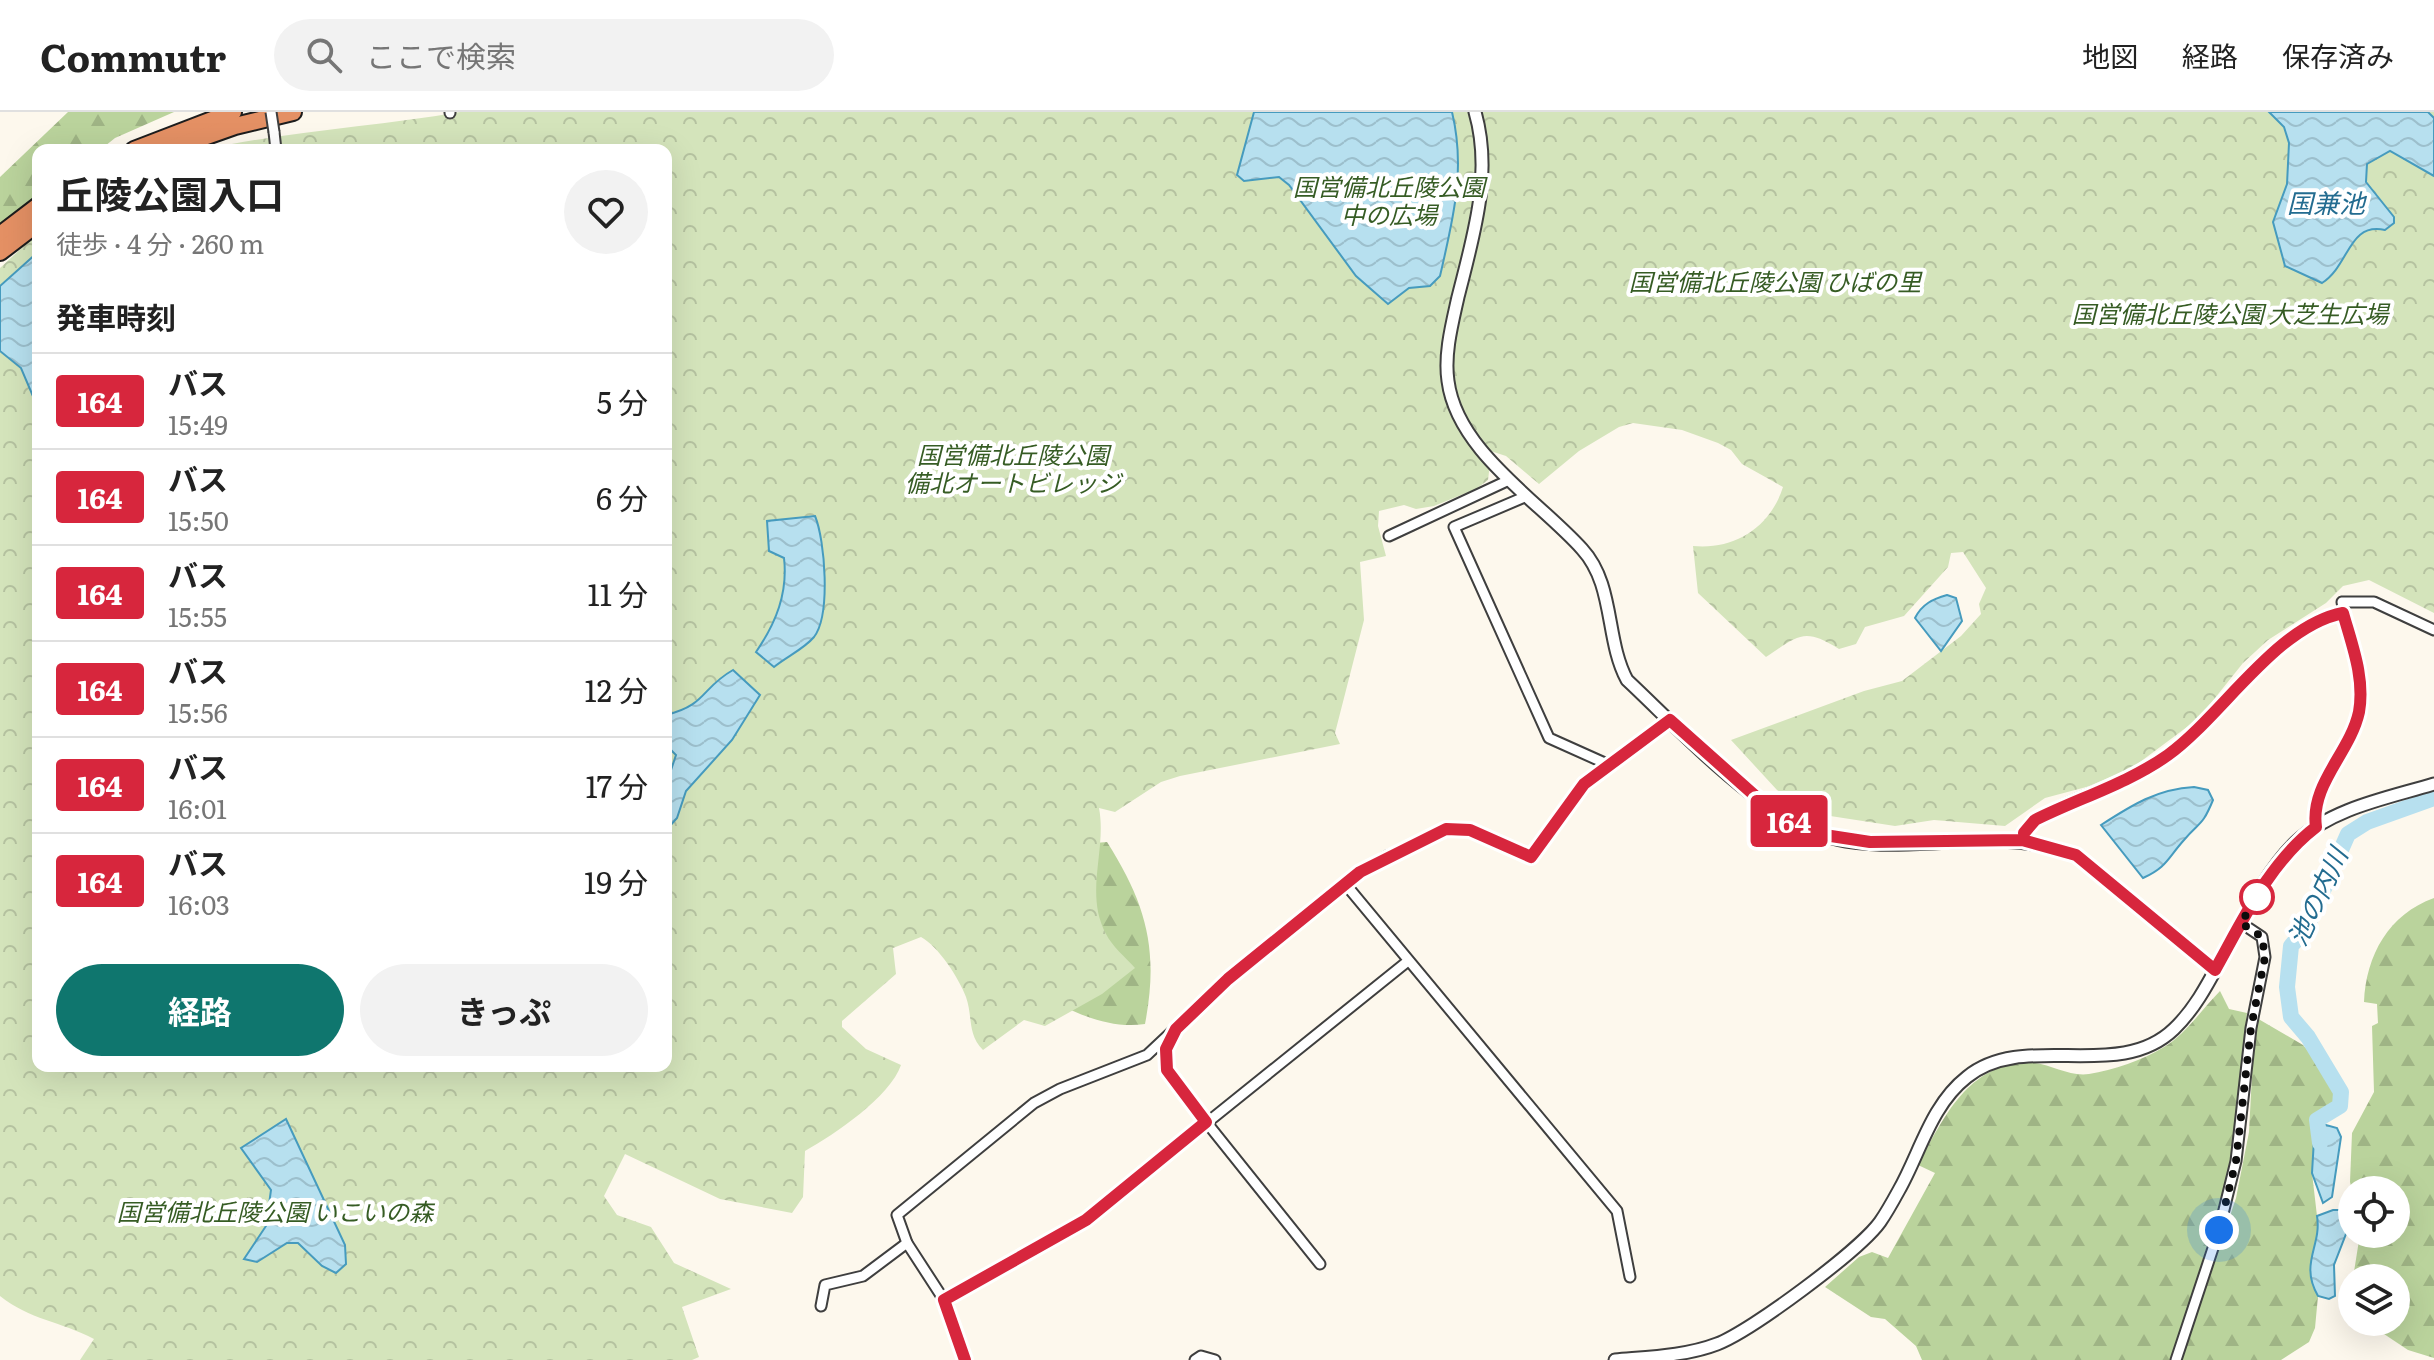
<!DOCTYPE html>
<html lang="ja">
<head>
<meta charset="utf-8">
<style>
  :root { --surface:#fff; --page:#f2f2f2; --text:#222; --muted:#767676; --line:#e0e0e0; --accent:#0f766e }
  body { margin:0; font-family:Literata,"Noto Sans JP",serif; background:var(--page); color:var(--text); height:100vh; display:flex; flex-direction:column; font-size:30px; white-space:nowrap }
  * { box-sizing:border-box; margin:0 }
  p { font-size:26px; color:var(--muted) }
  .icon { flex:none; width:44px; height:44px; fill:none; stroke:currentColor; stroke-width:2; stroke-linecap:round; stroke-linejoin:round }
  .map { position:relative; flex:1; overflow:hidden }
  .side { position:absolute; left:32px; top:32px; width:640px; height:928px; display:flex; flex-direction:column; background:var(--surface); border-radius:16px; box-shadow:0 8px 32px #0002 }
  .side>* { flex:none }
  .badge { padding:0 16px; border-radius:6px; font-size:28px; line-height:52px }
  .fabs { position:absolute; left:2338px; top:1064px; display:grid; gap:16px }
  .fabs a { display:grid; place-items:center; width:72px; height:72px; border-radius:50%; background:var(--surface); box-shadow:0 8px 32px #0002; font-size:40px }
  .you { position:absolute; width:40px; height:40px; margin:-20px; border:6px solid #fff; border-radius:50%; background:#1a73e8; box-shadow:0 0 0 12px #1a73e833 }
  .map>.badge { position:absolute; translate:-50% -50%; box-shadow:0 0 0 4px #fff }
  h2 { padding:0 24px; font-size:30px; line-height:72px }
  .round { display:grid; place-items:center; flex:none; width:84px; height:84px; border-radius:42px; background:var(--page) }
  .overview { display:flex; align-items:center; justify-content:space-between; height:136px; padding:0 24px }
  h1 { font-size:38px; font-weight:700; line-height:60px }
  .action { display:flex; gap:16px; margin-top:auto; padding:16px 24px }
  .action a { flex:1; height:92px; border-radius:48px; background:var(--accent); color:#fff; font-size:32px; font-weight:700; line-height:92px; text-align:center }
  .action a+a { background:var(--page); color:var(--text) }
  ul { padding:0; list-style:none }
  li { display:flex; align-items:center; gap:24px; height:96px; padding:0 24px; border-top:2px solid var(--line) }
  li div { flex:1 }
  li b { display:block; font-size:30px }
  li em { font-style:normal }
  li .badge { min-width:88px; font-weight:700; text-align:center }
  header { display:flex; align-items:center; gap:48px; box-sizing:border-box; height:112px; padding:0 40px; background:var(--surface); border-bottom:2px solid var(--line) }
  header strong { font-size:38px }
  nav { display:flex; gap:44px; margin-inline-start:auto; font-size:28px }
  .search { width:560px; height:72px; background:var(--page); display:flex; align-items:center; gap:20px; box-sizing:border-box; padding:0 28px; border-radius:44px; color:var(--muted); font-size:30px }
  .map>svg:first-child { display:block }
  .forest { fill:url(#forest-firs) }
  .park { fill:url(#park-crowns) }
  .water { fill:url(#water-waves); stroke:#469bbe; stroke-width:2 }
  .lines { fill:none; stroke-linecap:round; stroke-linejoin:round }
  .river { stroke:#b7e0ef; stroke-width:16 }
  .minor-casing { stroke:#3f3f3f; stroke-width:13 }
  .tertiary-casing { stroke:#3f3f3f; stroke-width:15 }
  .motorway-casing { stroke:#1d1d1d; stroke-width:20 }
  .minor { stroke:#fff; stroke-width:9 }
  .tertiary { stroke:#fff; stroke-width:11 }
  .motorway { stroke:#e49064; stroke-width:16 }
  .minor-bridge-casing { stroke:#3f3f3f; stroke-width:13; stroke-linecap:butt }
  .minor-bridge { stroke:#fff; stroke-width:9 }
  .line-casing { stroke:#fff; stroke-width:18 }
  .line { stroke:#d7263d; stroke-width:12 }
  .walk { stroke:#0c0c0c; stroke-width:8; stroke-dasharray:0 14.4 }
  .stop-dot { fill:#fff; stroke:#d7263d; stroke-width:4 }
  .labels { text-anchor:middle; stroke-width:8; stroke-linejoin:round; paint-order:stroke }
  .park-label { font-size:24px; font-style:italic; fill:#365c24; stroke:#fff }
  .water-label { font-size:26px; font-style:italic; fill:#236c90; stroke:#fff }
</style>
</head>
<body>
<header>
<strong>Commutr</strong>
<div class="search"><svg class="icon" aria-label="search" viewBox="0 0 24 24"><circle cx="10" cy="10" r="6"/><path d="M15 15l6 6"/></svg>ここで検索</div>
<nav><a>地図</a><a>経路</a><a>保存済み</a></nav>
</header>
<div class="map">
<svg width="2434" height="1248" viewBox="0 0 2434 1248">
  <defs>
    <pattern id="forest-firs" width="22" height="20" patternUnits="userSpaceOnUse" patternTransform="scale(2)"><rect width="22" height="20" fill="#bad39c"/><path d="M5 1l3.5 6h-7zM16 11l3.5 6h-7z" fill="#9fb485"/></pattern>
    <pattern id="park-crowns" width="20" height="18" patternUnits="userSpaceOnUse" patternTransform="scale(2)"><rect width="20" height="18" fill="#d4e4bb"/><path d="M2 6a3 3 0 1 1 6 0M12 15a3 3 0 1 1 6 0" fill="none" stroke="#b5c2a0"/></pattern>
    <pattern id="water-waves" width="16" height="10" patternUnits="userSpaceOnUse" patternTransform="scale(2)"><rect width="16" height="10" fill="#b7e0ef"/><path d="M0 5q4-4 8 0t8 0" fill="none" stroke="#9cbfcc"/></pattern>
  </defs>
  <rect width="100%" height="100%" fill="#fdf8ed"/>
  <!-- forest -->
  <g class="forest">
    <path d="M68 0H174L115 26 100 38H38V84L0 113V65Z"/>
    <path d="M1107 730C1147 793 1159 839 1145 912 1099 919 1055 890 1016 869L1095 731Z"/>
    <path d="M2434 786V1246L2408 1238 2366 1210H2396V1166H2353L2360 1122H2396V1078H2352L2350 1070 2352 1021 2374 980 2372 914 2378 911 2377 892 2364 890C2366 843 2389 802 2434 786Z"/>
    <path d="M2220 879 2229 897 2247 901 2232 1040 2221 1090 2171 1248H1922L1916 1234 1885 1207 1871 1205 1825 1175 1859 1145 1872 1140 1888 1146 1935 1061 1918 1053C1944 1005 1970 947 2035 951 2052 953 2071 965 2089 962 2113 958 2143 948 2164 935 2185 923 2203 896 2220 879Z"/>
    <path d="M2255 905 2303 933 2336 970 2333 997 2315 1010 2312 1061 2317 1104 2318 1184 2315 1216 2309 1230 2281 1248H2182L2236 1086 2249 1020Z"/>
  </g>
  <!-- park -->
  <path class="park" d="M460 0H2434V501L2369 468 2343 474 2326 491 2268 528 2243 551 2199 606 2132 656 2090 674 2045 686 2005 714 1934 708 1895 714 1811 701 1777 678 1731 628 1864 579 1902 569 1961 524 1981 502 1979 492 1986 476 1963 440 1951 441 1948 455 1904 504 1865 515 1856 532 1839 537C1804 515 1799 523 1766 545L1698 481 1693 434C1734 438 1770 416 1783 375L1742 352 1731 338 1718 331 1682 318 1633 311 1619 315 1579 339 1539 372 1506 344 1475 334 1490 352 1488 368 1476 377 1434 394 1416 397 1404 393 1379 399 1378 414 1386 444 1360 450 1364 508 1335 621 1340 632 1180 664 1161 670 1115 700 1099 696C1107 738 1084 781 1106 822 1112 834 1125 845 1135 856L1102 882 1045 914 1024 908 983 938C967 922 973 905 966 885 959 866 938 834 921 825L893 836 896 862 842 909V915L866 937 901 953C890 985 835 1022 805 1039L803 1085 792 1101 720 1087 625 1042 604 1084 617 1103 651 1115 674 1151 731 1177 682 1195 699 1245 692 1248H80L94 1227C60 1209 30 1208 0 1184V156L38 121V954H666V38H202C288 19 374 15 460 0Z"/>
  <!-- water -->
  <g class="water">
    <path d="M1254 0H1452C1466 58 1453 107 1440 164L1430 174 1409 176 1388 192 1356 164 1289 73 1279 65 1244 69 1237 63Z"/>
    <path d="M2269 0H2428L2434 6V64L2390 39 2367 52 2366 70 2394 105V111L2385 118C2348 110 2350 153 2322 171L2285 154 2273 110 2287 72 2289 31 2284 15Z"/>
    <path d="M38 140V296L21 256 0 239V174Z"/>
    <path d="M815 404C825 428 831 503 814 525 804 537 786 545 774 555L756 540C776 511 788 481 784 446L769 439 767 409Z"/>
    <path d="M1947 483 1956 486 1962 509 1941 539 1915 506C1922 492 1933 487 1947 483Z"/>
    <path d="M733 558 760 583 732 628 686 679 677 706 670 714 666 713 667 670 676 643 666 633V603C707 593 701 576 733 558Z"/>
    <path d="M2194 675 2208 678 2213 688C2202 715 2200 709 2184 728 2167 747 2167 755 2143 766L2101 713C2132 693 2157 677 2194 675Z"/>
    <path d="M286 1007 345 1133 346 1152 336 1161 322 1154 298 1131H287L257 1150 244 1147 266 1114 271 1078 241 1036Z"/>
    <path d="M2315 1010 2337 1016 2341 1025 2332 1085 2323 1091 2312 1061Z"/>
    <path d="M2333 1098H2345L2351 1109 2334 1153 2335 1184 2329 1187 2318 1184C2299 1151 2322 1134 2317 1104Z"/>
  </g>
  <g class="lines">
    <!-- river -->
    <path class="river" d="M2320 1031 2317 1008 2340 994 2341 980 2308 925 2291 905 2287 875 2291 834 2306 817 2348 722 2367 710 2434 686"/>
    <defs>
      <g id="minor">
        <path d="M450 1V0"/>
        <path d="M274 20 276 38"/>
        <path d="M1527 384 1454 415 1549 626 1607 652"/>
        <path d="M1389 424 1509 368"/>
        <path d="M2316 715C2310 672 2350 642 2358 601 2367 561 2347 528 2342 490H2374L2434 518"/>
        <path d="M2022 728C2025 720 2028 712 2035 708 2076 682 2125 673 2166 644 2221 606 2277 513 2343 501"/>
        <path d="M1347 774 1617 1099 1630 1165"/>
        <path d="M1173 922C1164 940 1164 954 1175 971L1320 1152"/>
        <path d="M944 1188 1086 1108 1408 849"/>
        <path d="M821 1194 825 1173 863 1164 907 1131"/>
        <path d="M965 1248 944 1188 907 1131 897 1103 1034 991 1060 977 1147 943 1228 867 1360 760 1387 744 1411 736 1446 717 1458 716 1470 718 1531 745 1584 672 1670 608"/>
        <path d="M1195 1248 1201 1244 1215 1248"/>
        <path d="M2176 1248 2219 1118 2236 1049 2251 916 2265 845 2262 825 2241 811"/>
      </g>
      <g id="tertiary">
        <path d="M1475 0C1493 62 1473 125 1458 185 1452 212 1444 242 1448 269 1457 339 1539 389 1582 437 1615 473 1605 527 1627 568 1683 620 1769 717 1846 729 1925 741 1998 714 2076 743L2215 858"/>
        <path d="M1615 1248C1648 1245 1686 1244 1717 1232 1751 1219 1859 1139 1880 1110 1887 1100 1893 1089 1899 1078 1920 1041 1931 993 1967 965 2025 918 2118 971 2174 917 2199 893 2213 861 2230 831 2248 798 2268 757 2296 730 2332 696 2388 686 2434 672"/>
      </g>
      <g id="motorway">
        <path d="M134 38 233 0"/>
        <path d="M167 38 235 14 293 0"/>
        <path d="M0 123 38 94"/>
        <path d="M0 140 38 111"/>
      </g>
    </defs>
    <!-- minor casing -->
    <use href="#minor" class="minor-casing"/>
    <!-- tertiary casing -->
    <use href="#tertiary" class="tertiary-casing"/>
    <!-- motorway casing -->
    <use href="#motorway" class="motorway-casing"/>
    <!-- minor -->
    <use href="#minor" class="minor"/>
    <!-- tertiary -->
    <use href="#tertiary" class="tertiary"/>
    <!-- motorway -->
    <use href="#motorway" class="motorway"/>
    <defs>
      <path id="minor-bridge" d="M271 0 274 20"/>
    </defs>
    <!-- minor-bridge casing -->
    <use href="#minor-bridge" class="minor-bridge-casing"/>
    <!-- minor-bridge -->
    <use href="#minor-bridge" class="minor-bridge"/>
  </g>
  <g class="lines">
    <defs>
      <path id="line" d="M965 1248 944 1188 1086 1108 1206 1010 1167 958 1166 937 1176 917 1228 867 1360 760 1446 717 1470 718 1531 745 1584 672 1670 608 1771 698 1818 722 1870 730 2022 728 2076 743 2215 858C2243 808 2269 751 2316 715 2310 672 2350 641 2359 600 2365 566 2352 533 2343 501 2276 514 2222 604 2168 643 2127 672 2079 686 2035 708L2024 721"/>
    </defs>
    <!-- line casing -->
    <use href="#line" class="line-casing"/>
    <!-- line -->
    <use href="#line" class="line"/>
    <!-- walk -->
    <path class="walk" d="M2219 1118 2236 1049 2251 916 2265 845 2262 825 2241 811 2257 785"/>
  </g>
  <!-- markers -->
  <circle class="stop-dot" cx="2257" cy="785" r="16"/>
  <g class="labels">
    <!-- park labels -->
    <g class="park-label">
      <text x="1389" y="84">国営備北丘陵公園<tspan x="1389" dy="28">中の広場</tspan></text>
      <text x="1775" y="179">国営備北丘陵公園 ひばの里</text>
      <text x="2230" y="211">国営備北丘陵公園 大芝生広場</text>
      <text x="1013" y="352">国営備北丘陵公園<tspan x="1013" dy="28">備北オートビレッジ</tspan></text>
      <text x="275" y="1109">国営備北丘陵公園 いこいの森</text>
    </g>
    <!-- water labels -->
    <g class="water-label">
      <text x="2326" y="101">国兼池</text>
      <text transform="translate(2318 785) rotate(-65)" y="9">池の内川</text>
    </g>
  </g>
</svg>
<div class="fabs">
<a><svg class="icon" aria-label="locate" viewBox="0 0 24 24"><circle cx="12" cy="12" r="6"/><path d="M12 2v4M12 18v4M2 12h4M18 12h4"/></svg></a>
<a><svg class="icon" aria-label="layers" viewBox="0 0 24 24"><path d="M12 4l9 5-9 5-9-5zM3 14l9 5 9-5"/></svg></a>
</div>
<div class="you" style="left:2219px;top:1118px"></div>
<b class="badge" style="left:1789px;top:709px;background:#d7263d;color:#fff">164</b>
<section class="side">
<div class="overview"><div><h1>丘陵公園入口</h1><p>徒歩 · 4 分 · 260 m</p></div><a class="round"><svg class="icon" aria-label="heart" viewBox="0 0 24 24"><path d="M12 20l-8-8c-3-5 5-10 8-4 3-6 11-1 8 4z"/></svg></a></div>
<h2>発車時刻</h2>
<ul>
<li><span class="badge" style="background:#d7263d;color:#fff">164</span><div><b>バス</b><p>15:49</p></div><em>5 分</em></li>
<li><span class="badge" style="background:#d7263d;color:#fff">164</span><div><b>バス</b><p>15:50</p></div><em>6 分</em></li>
<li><span class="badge" style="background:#d7263d;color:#fff">164</span><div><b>バス</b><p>15:55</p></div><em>11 分</em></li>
<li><span class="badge" style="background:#d7263d;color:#fff">164</span><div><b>バス</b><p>15:56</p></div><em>12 分</em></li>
<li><span class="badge" style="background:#d7263d;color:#fff">164</span><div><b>バス</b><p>16:01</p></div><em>17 分</em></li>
<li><span class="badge" style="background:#d7263d;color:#fff">164</span><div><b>バス</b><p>16:03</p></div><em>19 分</em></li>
</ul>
<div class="action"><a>経路</a><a>きっぷ</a></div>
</section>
</div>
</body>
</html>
